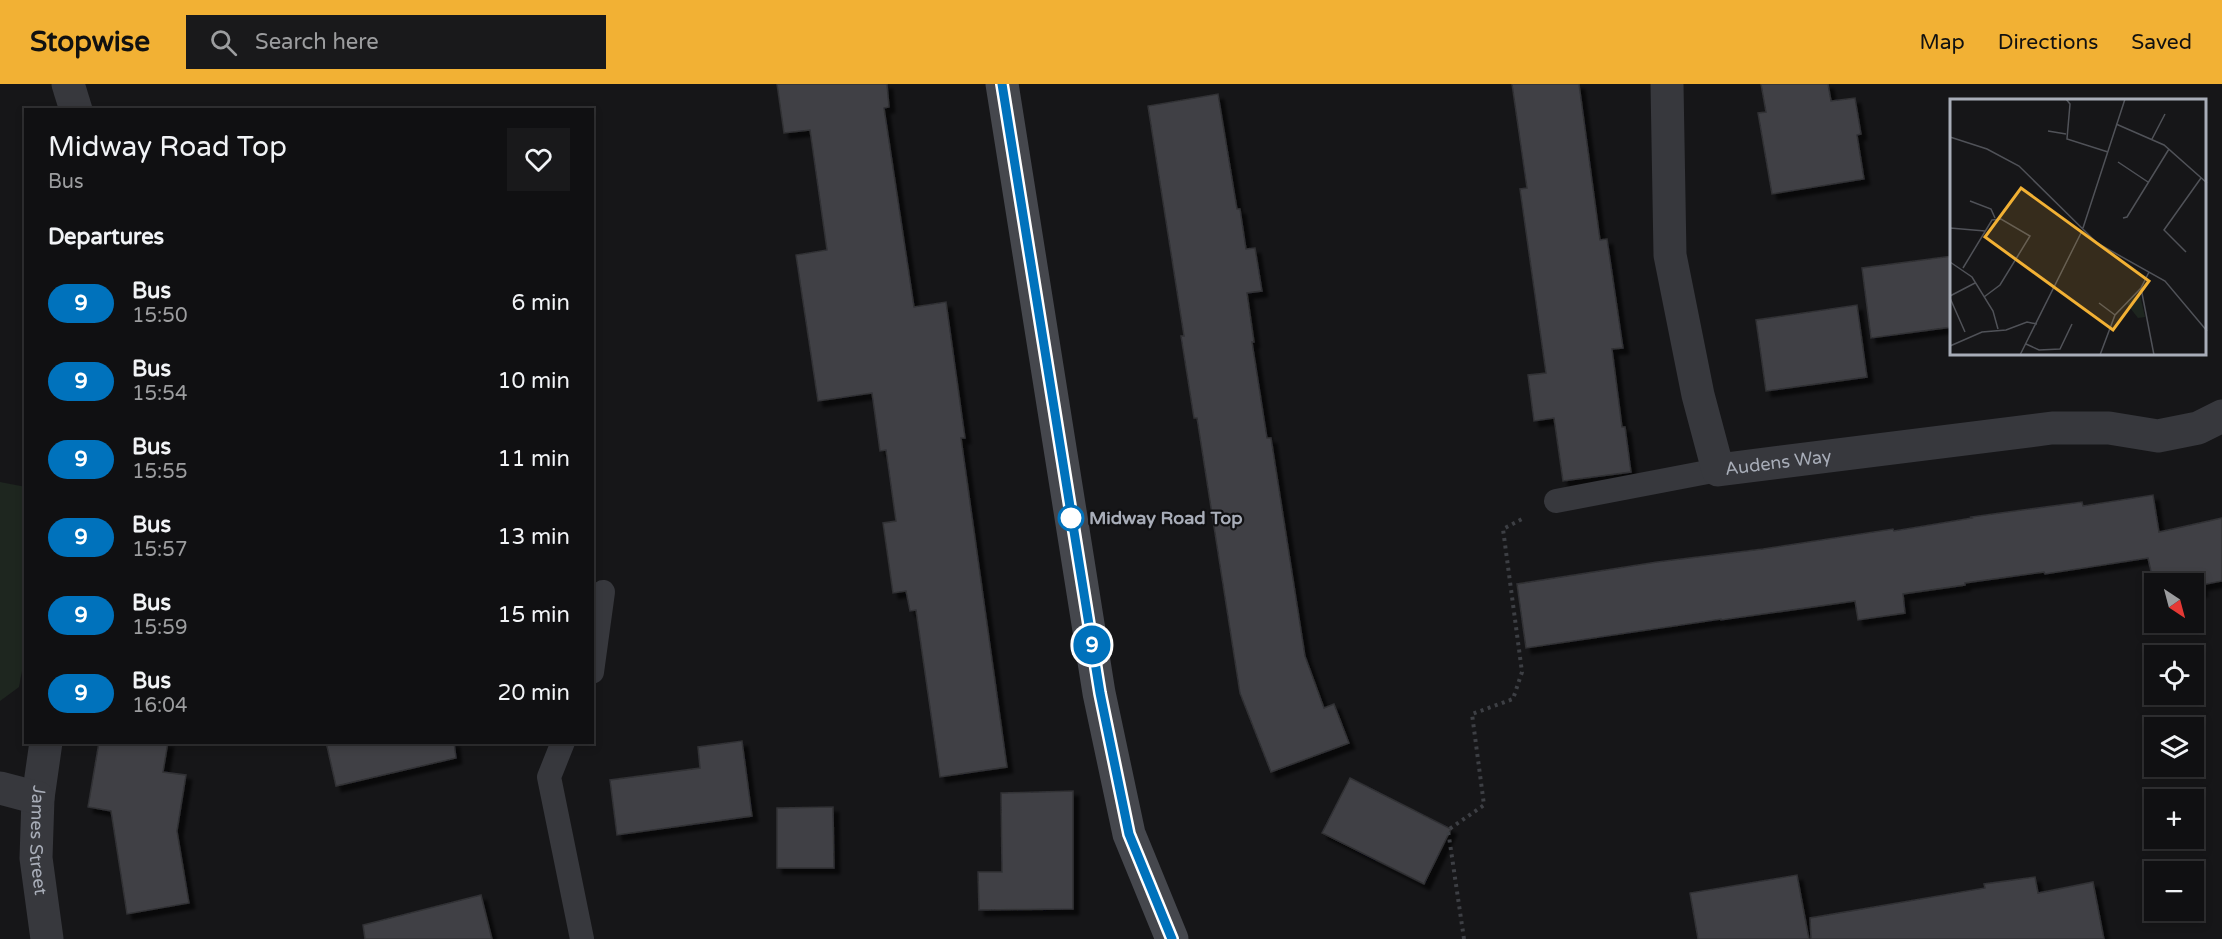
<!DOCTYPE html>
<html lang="en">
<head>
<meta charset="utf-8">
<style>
  :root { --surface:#101012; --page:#19191b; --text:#f1f3f6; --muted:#9c9d9f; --line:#303032; --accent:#f2b134 }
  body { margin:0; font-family:"Varela Round",sans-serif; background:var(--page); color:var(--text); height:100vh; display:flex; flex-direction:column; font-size:22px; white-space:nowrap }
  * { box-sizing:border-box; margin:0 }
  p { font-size:20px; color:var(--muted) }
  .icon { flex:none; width:33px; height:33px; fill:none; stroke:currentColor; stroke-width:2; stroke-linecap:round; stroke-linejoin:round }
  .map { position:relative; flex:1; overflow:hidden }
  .sheet { position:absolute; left:24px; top:24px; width:570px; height:636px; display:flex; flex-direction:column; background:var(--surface); border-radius:0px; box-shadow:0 3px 9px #0003,0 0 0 2px var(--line) }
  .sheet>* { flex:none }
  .badge { padding:0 12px; border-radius:20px; font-size:21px; line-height:39px }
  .needle { width:39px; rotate:144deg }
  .tools { position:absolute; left:2144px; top:489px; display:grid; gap:12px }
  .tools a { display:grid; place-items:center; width:60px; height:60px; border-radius:0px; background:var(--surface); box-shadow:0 3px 9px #0003,0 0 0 2px var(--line); font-size:30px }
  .map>.badge { position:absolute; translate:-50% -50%; box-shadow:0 0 0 3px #fff }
  h2 { padding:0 24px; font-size:22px; line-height:54px }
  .round { display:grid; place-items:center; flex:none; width:63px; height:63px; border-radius:0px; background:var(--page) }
  .headline { display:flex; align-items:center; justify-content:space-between; height:102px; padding:0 24px }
  h1 { font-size:28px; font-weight:600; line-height:45px }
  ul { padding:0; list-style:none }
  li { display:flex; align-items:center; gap:18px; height:78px; padding:0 24px }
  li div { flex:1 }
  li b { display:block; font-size:22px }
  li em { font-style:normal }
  li .badge { min-width:66px; font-weight:700; text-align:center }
  header { display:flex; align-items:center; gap:36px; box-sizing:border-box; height:84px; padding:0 30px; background:var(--accent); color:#111 }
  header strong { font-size:28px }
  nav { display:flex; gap:33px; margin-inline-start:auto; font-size:21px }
  .search { width:420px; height:54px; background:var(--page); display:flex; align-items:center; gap:15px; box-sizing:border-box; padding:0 21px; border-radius:0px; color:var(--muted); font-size:22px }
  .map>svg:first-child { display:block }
  .green { fill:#1e261f }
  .building { fill:#404145; stroke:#303034; stroke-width:1.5; filter:url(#shadow) }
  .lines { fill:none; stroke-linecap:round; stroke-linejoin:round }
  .path { stroke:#3d3f44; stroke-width:4; stroke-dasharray:3 4.5; stroke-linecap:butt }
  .lane { stroke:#37383d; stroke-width:24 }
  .street { stroke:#37383d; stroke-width:33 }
  .secondary { stroke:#45474d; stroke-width:33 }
  .line-casing { stroke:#fff; stroke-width:14 }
  .line { stroke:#0072bc; stroke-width:9 }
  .stop-dot { fill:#fff; stroke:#0072bc; stroke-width:3 }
  .labels { text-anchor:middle; stroke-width:4.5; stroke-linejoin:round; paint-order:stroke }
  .street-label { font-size:18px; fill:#a8adb8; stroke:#111113 }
  .stop-label { font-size:18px; font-weight:bold; fill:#a8adb8; stroke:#111113; text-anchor:start }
  .inset-road { fill:none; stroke:#505258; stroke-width:1.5 }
  .view { fill:#f2b134; fill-opacity:0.15; stroke:#f2b134; stroke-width:3 }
  .inset-edge { fill:none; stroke:#a8adb8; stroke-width:3 }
</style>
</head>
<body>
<header>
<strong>Stopwise</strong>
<div class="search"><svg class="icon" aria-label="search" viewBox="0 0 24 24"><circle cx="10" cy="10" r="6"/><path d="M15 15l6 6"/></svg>Search here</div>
<nav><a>Map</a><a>Directions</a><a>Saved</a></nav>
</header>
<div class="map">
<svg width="2222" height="855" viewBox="0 0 2222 855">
  <defs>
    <filter id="shadow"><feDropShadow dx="5.5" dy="5.5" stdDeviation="1.5" flood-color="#0009"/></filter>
  </defs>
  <rect width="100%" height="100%" fill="#161618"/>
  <!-- green -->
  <path class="green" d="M0 398 26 403V566L19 603 0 617Z"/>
  <!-- building -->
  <g class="building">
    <path d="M777 0H887L889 23 884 24 914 223 946 218 965 354H961L1007 683 940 693 916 526 910 527 906 507 893 509 883 439 896 437 886 366 880 367 872 309 818 317 796 171 827 166 810 46 784 49Z"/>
    <path d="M1512 0H1579L1600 156 1607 155 1623 264 1612 265 1622 343H1625L1631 388 1563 397 1554 334 1534 337 1528 291 1546 289 1520 105 1527 104Z"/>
    <path d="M1761 0H1828L1831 17 1855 14 1861 50 1857 51 1864 95 1772 110 1758 29 1766 28Z"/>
    <path d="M1218 10 1237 125H1240L1246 165 1255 164 1262 207 1247 209 1254 258H1252L1267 354H1271L1305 572 1324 624 1334 620 1349 659 1271 688 1240 609 1197 334H1194L1181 252H1184L1148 22Z"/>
    <path d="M1952 172V243L1871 254 1862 184Z"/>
    <path d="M1857 221 1867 293 1766 307 1756 236Z"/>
    <path d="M2153 411 2159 448 2222 434V497L2201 501 2202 507 2193 509V500H2154V501L2148 474 2045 490 2044 488 1965 499V501L1903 510 1905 529 1858 536 1855 517 1721 536V535L1526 564 1517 500 1657 478 1763 465 1893 445 1894 447 1972 434 1971 433 2082 418 2083 422Z"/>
    <path d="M742 657 752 732 617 751 610 696 700 684 698 663Z"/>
    <path d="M99 658H168L163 688 186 691 177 747 189 819 127 830 111 727 88 723Z"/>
    <path d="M326 658H454L456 674 336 702Z"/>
    <path d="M1350 694 1451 745 1424 800 1322 749Z"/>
    <path d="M1073 707V825L979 826 978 788H1002L1001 709Z"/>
    <path d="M833 723 834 784H777V724Z"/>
    <path d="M1797 791 1809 855H1698L1690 809Z"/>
    <path d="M2035 793 2038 809 2093 798 2104 855H1811L1810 834 1985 804 1984 800Z"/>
    <path d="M481 811 492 855H365L363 841Z"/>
  </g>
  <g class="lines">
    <!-- path -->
    <path class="path" d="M1464 855 1448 746 1484 721 1472 630 1513 615 1522 588 1503 445 1524 434"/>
    <!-- lane -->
    <g class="lane">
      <path d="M1556 417 1718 386"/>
      <path d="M592 588 603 508"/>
      <path d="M563 658 549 693 582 855"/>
    </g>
    <!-- street -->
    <g class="street">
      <path d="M68 0 76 26"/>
      <path id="s1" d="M1667 0 1670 171 1698 311 1718 386 2052 344H2109L2158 352 2198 344 2222 332"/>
      <path id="s2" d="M46 658 38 714 36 774 47 855"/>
      <path d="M0 704 38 714"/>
    </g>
    <!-- secondary -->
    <path class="secondary" d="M1002 0 1099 609 1129 750 1172 855"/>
  </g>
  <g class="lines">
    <defs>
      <path id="line" d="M1002 0 1100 609 1129 750 1172 855"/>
    </defs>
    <!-- line casing -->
    <use href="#line" class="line-casing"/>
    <!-- line -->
    <use href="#line" class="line"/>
  </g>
  <!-- markers -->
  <circle class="stop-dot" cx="1071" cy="434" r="12"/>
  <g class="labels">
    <!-- street labels -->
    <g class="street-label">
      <text dy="6" stroke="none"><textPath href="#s1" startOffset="452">Audens Way</textPath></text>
      <text dy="6" stroke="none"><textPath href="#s2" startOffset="99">James Street</textPath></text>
    </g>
    <!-- stop labels -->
    <g class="stop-label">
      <text x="1089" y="440">Midway Road Top</text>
    </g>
  </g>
  <!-- overview -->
  <g transform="translate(1950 15)">
    <rect width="256" height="256" fill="#161618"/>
    <path d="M187 196H190L195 218 188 219 177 205Z" fill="#1e261f"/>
    <path class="inset-road" d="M116 0 120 5 117 40 158 53M166 25 214 46 257 84M98 32 116 35M0 38 37 50 69 67 147 144 215 182 257 232M202 40 215 15M168 63 198 83M20 102 41 110 45 119M173 119 177 118 219 50M0 129 35 132M133 129 175 0M236 153 214 131 251 79M0 163 22 178 43 212 48 230M13 169 42 121 51 120 80 137 50 186 34 198M191 189 204 256M0 197 25 184M0 199 15 233M149 204 165 216M76 245 89 251 110 250 122 225M0 247 32 233 56 231 77 223 87 225M70 256 132 132M150 256 165 216 191 189 199 173"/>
    <path class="view" d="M71 89 199 182 163 231 35 138Z"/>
    <rect width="256" height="256" class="inset-edge"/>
  </g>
</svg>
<div class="tools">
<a><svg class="needle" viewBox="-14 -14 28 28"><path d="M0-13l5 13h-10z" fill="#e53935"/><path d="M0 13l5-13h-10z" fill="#9c9d9f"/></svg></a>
<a><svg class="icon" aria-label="locate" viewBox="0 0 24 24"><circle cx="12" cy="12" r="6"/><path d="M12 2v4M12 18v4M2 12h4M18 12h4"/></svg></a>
<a><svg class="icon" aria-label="layers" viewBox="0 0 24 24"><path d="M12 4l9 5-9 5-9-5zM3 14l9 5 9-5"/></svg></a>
<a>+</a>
<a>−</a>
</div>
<b class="badge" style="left:1092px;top:561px;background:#0072bc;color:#fff">9</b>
<section class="sheet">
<div class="headline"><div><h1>Midway Road Top</h1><p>Bus</p></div><a class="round"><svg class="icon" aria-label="heart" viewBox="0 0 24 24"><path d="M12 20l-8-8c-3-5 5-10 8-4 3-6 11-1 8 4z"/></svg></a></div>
<h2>Departures</h2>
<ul>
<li><span class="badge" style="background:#0072bc;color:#fff">9</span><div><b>Bus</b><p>15:50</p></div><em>6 min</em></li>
<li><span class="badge" style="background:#0072bc;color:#fff">9</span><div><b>Bus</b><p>15:54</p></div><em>10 min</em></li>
<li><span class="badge" style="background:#0072bc;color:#fff">9</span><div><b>Bus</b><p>15:55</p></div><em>11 min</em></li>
<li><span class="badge" style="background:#0072bc;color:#fff">9</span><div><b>Bus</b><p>15:57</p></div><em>13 min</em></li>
<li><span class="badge" style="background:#0072bc;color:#fff">9</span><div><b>Bus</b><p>15:59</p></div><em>15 min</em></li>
<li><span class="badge" style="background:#0072bc;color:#fff">9</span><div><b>Bus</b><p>16:04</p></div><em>20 min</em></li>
</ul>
</section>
</div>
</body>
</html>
